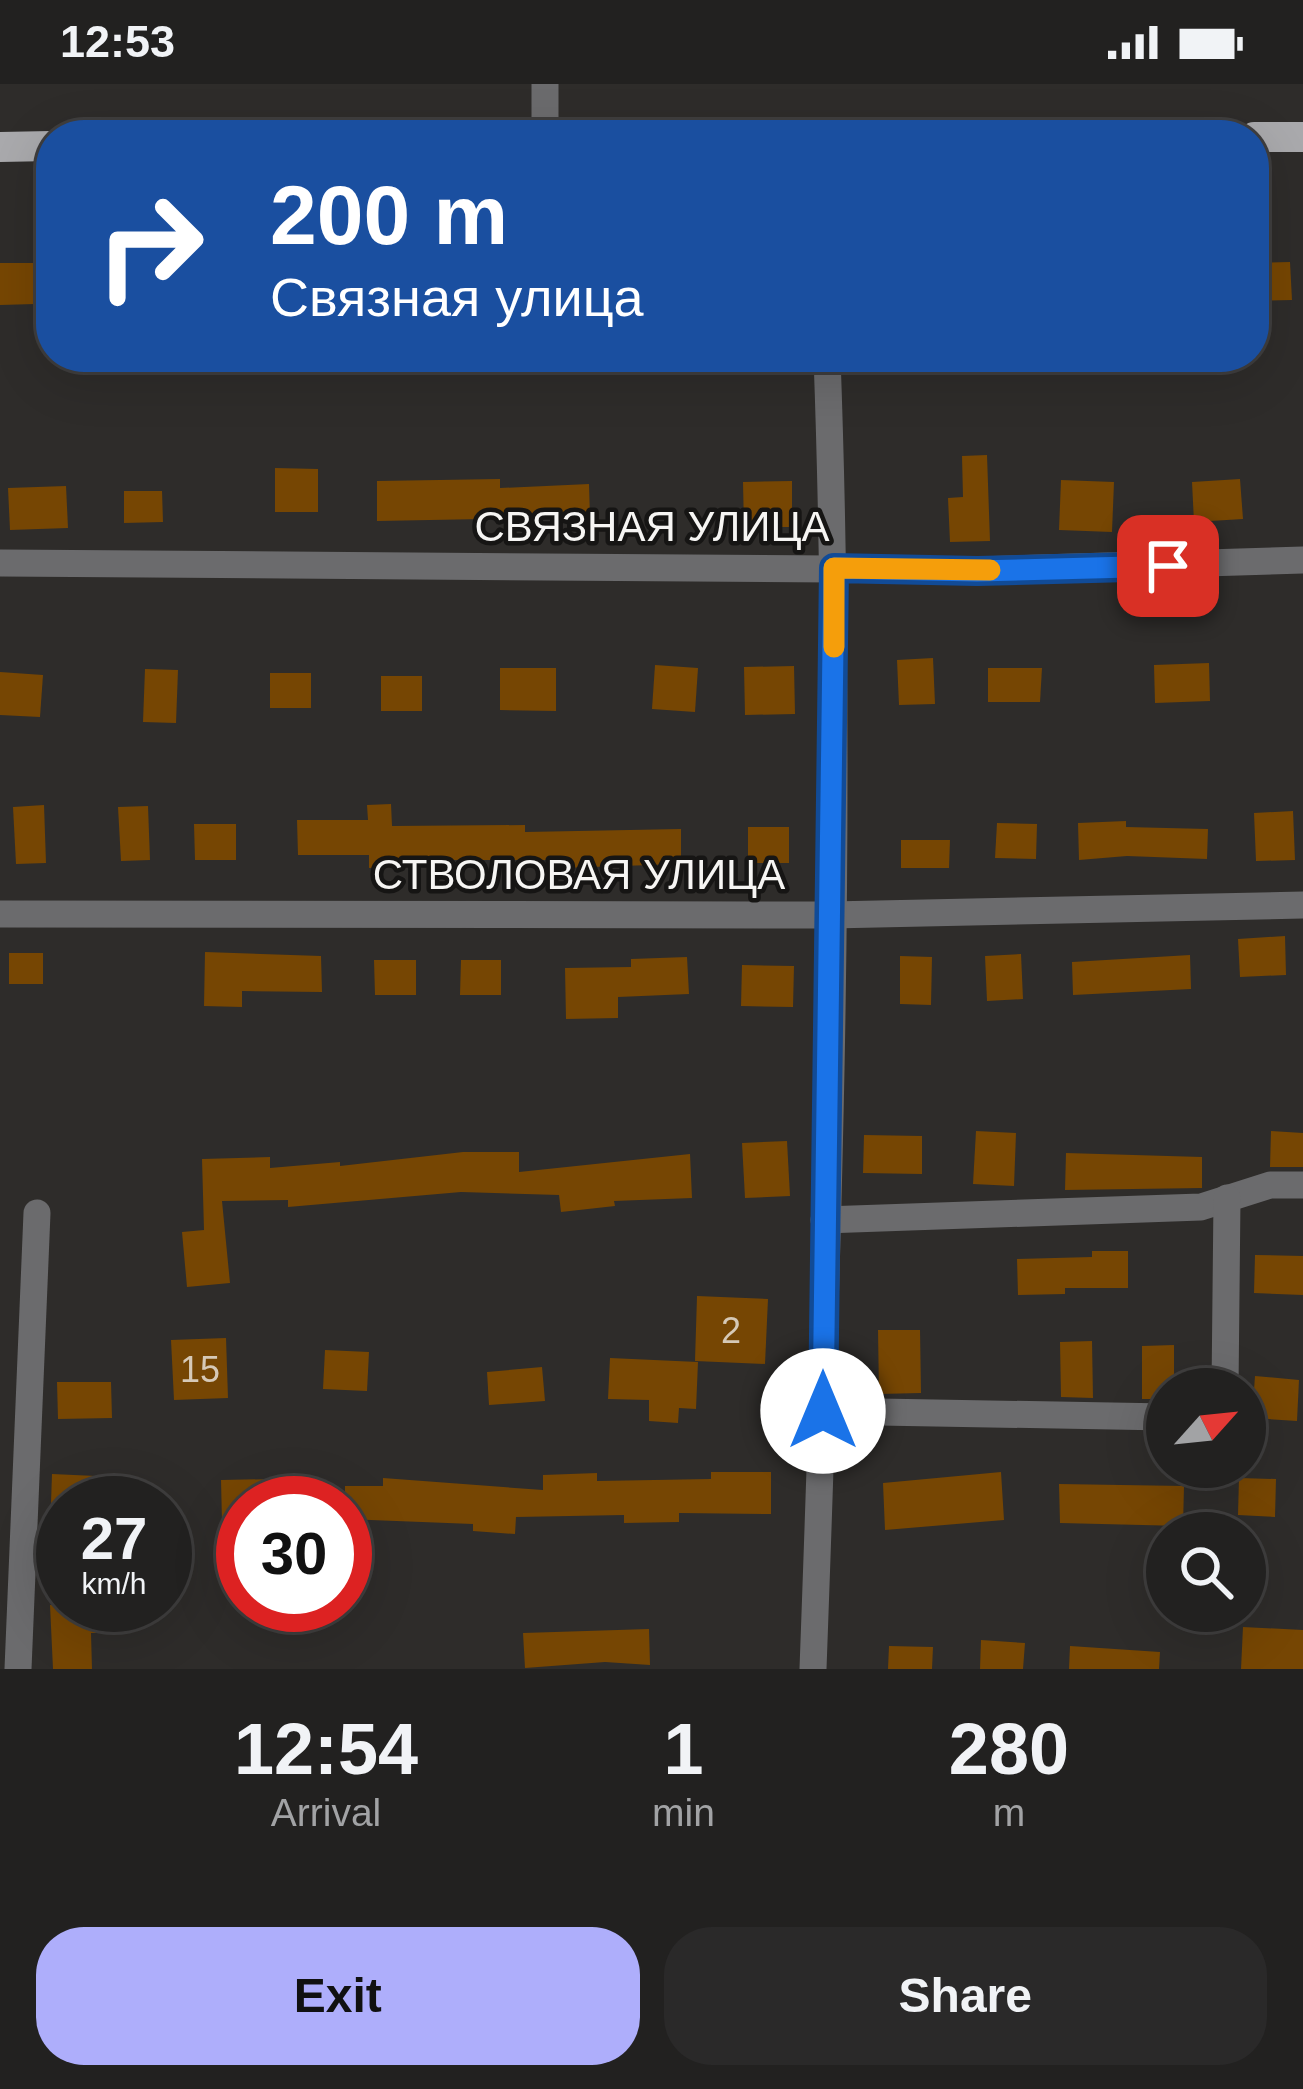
<!DOCTYPE html>
<meta charset="utf-8">
<style>
body{margin:0;font-family:Helvetica,sans-serif;background:#2a2929;color:#f1f3f6;height:100vh;display:flex;flex-direction:column;font-size:45px;white-space:nowrap}
*{box-sizing:border-box;margin:0}
p{font-size:39px;color:#a2a3a5}
.icon{flex:none;width:66px;height:66px;fill:none;stroke:currentColor;stroke-width:2;stroke-linecap:round;stroke-linejoin:round}
.map{position:relative;height:1585px;overflow:hidden}
.drawer{display:flex;flex-direction:column;background:#222120;flex:1}
.drawer>*{flex:none}
.hud{position:absolute;left:36px;top:36px;width:1233px;height:252px;border-radius:48px;box-shadow:0 12px 48px #0002,0 0 0 3px #3f3e3e;background:#1a4fa0;color:#fff;overflow:hidden}
.needle{width:78px;rotate:63deg}
.tools{position:absolute;left:1146px;top:1284px;display:grid;gap:24px}
.tools a{display:grid;place-items:center;width:120px;height:120px;border-radius:50%;background:#222120;box-shadow:0 12px 48px #0002,0 0 0 3px #3f3e3e;font-size:60px}
.speed{position:absolute;left:36px;top:1392px;display:flex;gap:24px;font-size:60px;font-weight:700;text-align:center}
.speed>*{display:grid;place-content:center;width:156px;height:156px;border-radius:50%;background:#222120;box-shadow:0 12px 48px #0002,0 0 0 3px #3f3e3e;line-height:1}
.speed small{font-size:30px;font-weight:400}
.speed .limit{border:18px solid #d22;background:#fff;color:#111}
.pin{position:absolute;display:grid;place-items:center;width:102px;height:102px;color:#fff;margin:-51px;border-radius:24px;box-shadow:0 6px 18px #0006}
.me{position:absolute;width:132px;margin:-66px;rotate:0deg;stroke-linejoin:round;filter:drop-shadow(0 0 9px #0008)}
.turn{display:flex;align-items:center;gap:42px;height:252px;padding:0 36px;font-size:54px}
.turn .icon{width:156px;height:156px;stroke-width:2.5}
.turn b{display:block;font-size:84px;line-height:102px}
.eta{display:flex;justify-content:space-evenly;align-items:center;height:204px;text-align:center}
.eta b{font-size:72px;font-weight:700;line-height:84px}
.button{display:flex;gap:24px;margin-top:auto;padding:24px 36px}
.button a{flex:1;height:138px;border-radius:48px;background:#aeaefb;color:#111;font-size:48px;font-weight:700;line-height:138px;text-align:center}
.button a+a{background:#2a2929;color:#f1f3f6}
.status{display:flex;justify-content:space-between;align-items:center;height:84px;padding:0 60px;background:#222120;direction:ltr}
.status svg{height:33px;fill:currentColor}
.map>svg:first-child{display:block}
.building{fill:#764603}
.lines{fill:none;stroke-linecap:round;stroke-linejoin:round}
.minor{stroke:#6b6b6d;stroke-width:27}
.major{stroke:#a9a9ac;stroke-width:30}
.route-casing{stroke:#114b97;stroke-width:30}
.route{stroke:#1a73e8;stroke-width:21}
.slow{stroke:#f59e0b;stroke-width:21}
.labels{text-anchor:middle;dominant-baseline:central;stroke-width:9;stroke-linejoin:round;paint-order:stroke}
.number-label{font-size:36px;fill:#d6c9b7}
.street-label{font-size:42px;fill:#f6f5f3;stroke:#161514}
</style>
<div class="status"><b>12:53</b><svg viewBox="0 0 49 12"><path d="M0 12V9h3v3zM5 12V6h3v6zM10 12V3h3v9zM15 12V0h3v12zM26 1h20v11H26zM47 4h2v5h-2z"/></svg></div>
<div class="map">
<svg width="1303" height="1585" viewBox="0 0 1303 1585">
<rect width="100%" height="100%" fill="#2e2c2a"/>
<!-- building -->
<g class="building">
<path d="M1290,178L1292,216L1254,217V179Z"/>
<path d="M0,179H34L35,220L0,221Z"/>
<path d="M987,371L990,457L950,458L948,414L963,413L962,372Z"/>
<path d="M275,384L318,385V428H275Z"/>
<path d="M500,395V404L589,400L590,433L377,437V397Z"/>
<path d="M1240,395L1243,435L1194,438L1192,398Z"/>
<path d="M1061,396L1114,398L1112,448L1059,446Z"/>
<path d="M792,397V443H744L743,398Z"/>
<path d="M66,402L68,444L10,446L8,404Z"/>
<path d="M124,407H162L163,438L124,439Z"/>
<path d="M933,574L935,620L899,621L897,576Z"/>
<path d="M1209,579L1210,617L1155,619L1154,581Z"/>
<path d="M655,581L698,584L695,628L652,625Z"/>
<path d="M794,582L795,630L745,631L744,583Z"/>
<path d="M500,584H556V627L500,626Z"/>
<path d="M988,584H1042L1040,618H988Z"/>
<path d="M145,585L178,586L176,639L143,638Z"/>
<path d="M0,588L43,591L40,633L0,631Z"/>
<rect x="270" y="589" width="41" height="35"/>
<rect x="381" y="592" width="41" height="35"/>
<path d="M391,720L392,742L525,741V748L681,745V780L561,784V776H446V781L369,784V771H298L297,736H368L367,721Z"/>
<path d="M44,721L46,779L16,780L13,723Z"/>
<path d="M148,722L150,776L121,777L118,723Z"/>
<path d="M1293,727L1295,776L1256,777L1254,729Z"/>
<path d="M1126,737V743L1208,745L1207,775L1127,772L1079,776L1078,739Z"/>
<path d="M997,739L1037,740L1036,775L995,774Z"/>
<path d="M194,740H236V776H195Z"/>
<rect x="748" y="743" width="41" height="36"/>
<path d="M901,756H950L949,784H901Z"/>
<path d="M1285,852L1286,891L1240,893L1238,855Z"/>
<path d="M205,868L321,872L322,908L242,907V923L204,922Z"/>
<rect x="9" y="869" width="34" height="31"/>
<path d="M1021,870L1023,915L987,917L985,872Z"/>
<path d="M1190,871L1191,905L1073,911L1072,878Z"/>
<path d="M900,872L932,873L931,921L900,920Z"/>
<path d="M687,873L689,910L618,913V934L566,935L565,884L631,883V875Z"/>
<path d="M374,876H416V911H375Z"/>
<path d="M461,876H501V911H460Z"/>
<path d="M742,881L794,882L793,923L741,922Z"/>
<path d="M976,1047L1016,1049L1014,1102L973,1100Z"/>
<path d="M1271,1047L1303,1049V1083H1270Z"/>
<path d="M864,1051L922,1052V1090L863,1089Z"/>
<path d="M787,1057L790,1112L745,1114L742,1059Z"/>
<path d="M463,1068H519V1088L690,1070L692,1114L614,1117L615,1122L561,1128L559,1111L461,1108L288,1123V1116L222,1117L230,1199L187,1203L182,1148L204,1146L202,1075L270,1073V1084L340,1078V1082Z"/>
<path d="M1066,1069L1202,1073V1104L1065,1106Z"/>
<path d="M1092,1167H1128V1204H1065V1210L1018,1211L1017,1175L1092,1173Z"/>
<path d="M1255,1171L1303,1172V1211L1254,1209Z"/>
<path d="M697,1212L768,1215L765,1280L695,1277Z"/>
<path d="M878,1246H920L921,1309L879,1310Z"/>
<path d="M226,1254L228,1314L174,1316L171,1256Z"/>
<path d="M1092,1257L1093,1314L1061,1313L1060,1258Z"/>
<path d="M1174,1261V1305H1167V1315H1142V1262Z"/>
<path d="M325,1266L369,1268L367,1307L323,1305Z"/>
<path d="M610,1274L698,1278L696,1325L679,1324L678,1339L649,1337V1316L608,1315Z"/>
<path d="M542,1283L545,1317L489,1321L487,1288Z"/>
<path d="M1255,1292L1299,1296L1297,1337L1252,1334Z"/>
<path d="M57,1298H111L112,1334L58,1335Z"/>
<path d="M711,1388H771V1430L679,1429V1438L624,1439V1431L516,1433L515,1450L473,1447V1440L345,1435V1402H383V1394L543,1406V1391L597,1389V1397L711,1395Z"/>
<path d="M1001,1388L1004,1436L885,1446L883,1399Z"/>
<path d="M52,1390L96,1392L95,1419H51Z"/>
<path d="M1239,1394L1276,1395L1275,1433L1238,1431Z"/>
<path d="M274,1395V1419H243V1438H222L221,1396Z"/>
<path d="M1059,1400L1184,1402L1183,1442L1060,1439Z"/>
<path d="M50,1521H96L97,1549H91L92,1585H53Z"/>
<path d="M1243,1543L1303,1546V1585H1241Z"/>
<path d="M649,1545L650,1581L605,1578L525,1584L523,1549Z"/>
<path d="M981,1556L1025,1559L1023,1585H980Z"/>
<path d="M889,1562L933,1563L932,1585H888Z"/>
<path d="M1070,1562L1160,1568L1159,1585H1069Z"/>
</g>
<g class="lines">
<!-- minor -->
<g class="minor">
<path d="M545,51V0"/>
<path d="M0,479L977,486L1303,476"/>
<path d="M0,830L831,831L1303,821"/>
<path d="M824,1136L1201,1123L1270,1101H1303"/>
<path d="M1225,1305L1227,1114"/>
<path d="M823,1327L1167,1333"/>
<path d="M18,1585L37,1129"/>
<path d="M813,1585C829,1149 843,710 827,273"/>
</g>
<!-- major -->
<g class="major">
<path d="M1254,53H1303"/>
<path d="M0,63L51,62"/>
</g>
</g>
<g class="lines">
<!-- route casing -->
<g class="route-casing">
<path id="route" d="M823,1327L834,484L977,487L1168,482"/>
</g>
<!-- route -->
<use href="#route" class="route"/>
<!-- slow -->
<path class="slow" d="M834,563V484L990,486"/>
</g>
<g class="labels">
<!-- number labels -->
<g class="number-label">
<text x="731" y="1246">2</text>
<text x="200" y="1285">15</text>
</g>
<!-- street labels -->
<g class="street-label">
<text x="652" y="442">СВЯЗНАЯ УЛИЦА</text>
<text x="579" y="790">СТВОЛОВАЯ УЛИЦА</text>
</g>
</g>
</svg>
<div class="tools">
<a><svg class="needle" viewBox="-14 -14 28 28"><path d="M0-13l5 13h-10z" fill="#e53935"/><path d="M0 13l5-13h-10z" fill="#a2a3a5"/></svg></a>
<a><svg class="icon" aria-label="search" viewBox="0 0 24 24"><circle cx="10" cy="10" r="6"/><path d="M15 15l6 6"/></svg></a>
</div>
<div class="speed"><div>27<small>km/h</small></div><div class="limit">30</div></div>
<div class="pin" style="left:1168px;top:482px;background:#d93025"><svg class="icon" aria-label="arrive" viewBox="0 0 24 24"><path d="M6 21V4h12l-3 4 3 4H6"/></svg></div>
<svg class="me" style="left:823px;top:1327px" viewBox="-20 -20 40 40"><circle r="19" fill="#fff"/><path d="M0-13L10 11 0 6-10 11z" fill="#1a73e8"/></svg>
<div class="hud">
<div class="turn"><svg class="icon" aria-label="right" viewBox="0 0 24 24"><path d="M7 20v-9h11M14 6l5 5-5 5"/></svg><div><b>200 m</b>Связная улица</div></div>
</div>
</div>
<section class="drawer">
<div class="eta">
<div><b>12:54</b><p>Arrival</p></div>
<div><b>1</b><p>min</p></div>
<div><b>280</b><p>m</p></div>
</div>
<div class="button"><a>Exit</a><a>Share</a></div>
</section>
